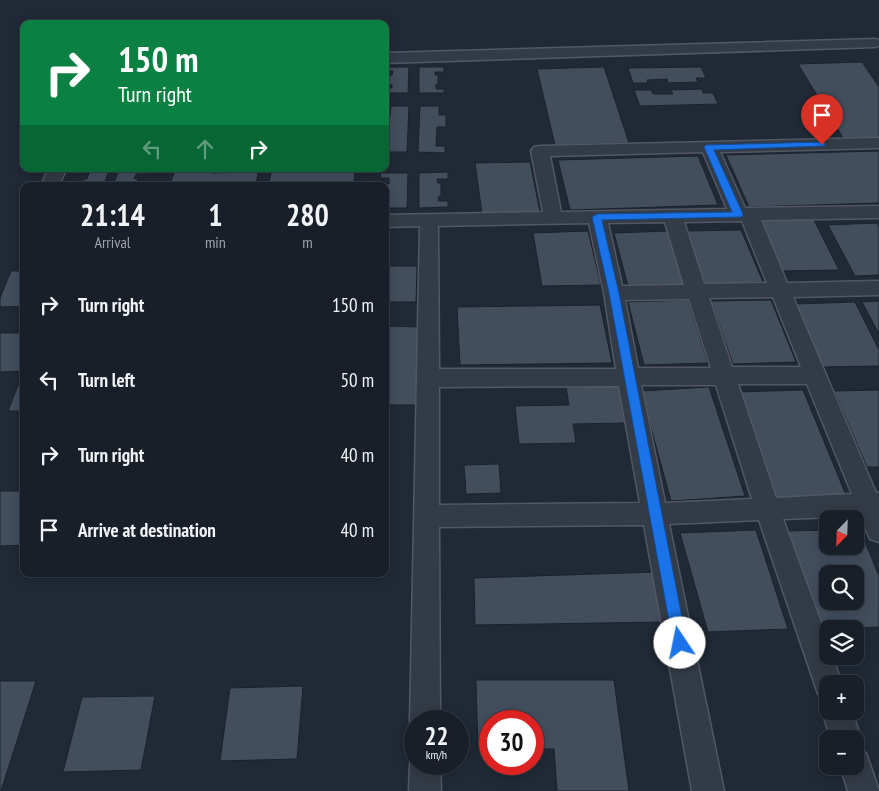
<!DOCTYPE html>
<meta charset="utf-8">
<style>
body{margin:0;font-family:"PT Sans Narrow",sans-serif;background:#212730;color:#f1f3f6;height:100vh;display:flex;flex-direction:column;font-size:19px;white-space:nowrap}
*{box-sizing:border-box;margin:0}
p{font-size:16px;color:#9fa2a8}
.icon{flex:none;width:28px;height:28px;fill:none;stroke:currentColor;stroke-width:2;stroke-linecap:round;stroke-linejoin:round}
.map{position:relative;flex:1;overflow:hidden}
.sheet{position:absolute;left:20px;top:182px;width:369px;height:395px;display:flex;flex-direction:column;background:#181f28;border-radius:10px;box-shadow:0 2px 12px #0003,0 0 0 1px #363d45}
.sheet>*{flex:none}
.banner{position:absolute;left:20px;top:20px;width:369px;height:152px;border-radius:10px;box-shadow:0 2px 12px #0003,0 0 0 1px #363d45;background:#0b8043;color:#fff;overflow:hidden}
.needle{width:32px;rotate:203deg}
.tools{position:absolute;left:819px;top:510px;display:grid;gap:10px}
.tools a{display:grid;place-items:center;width:45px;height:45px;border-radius:10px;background:#181f28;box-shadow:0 2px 12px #0003,0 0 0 1px #363d45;font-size:25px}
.speed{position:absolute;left:404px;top:710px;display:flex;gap:10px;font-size:25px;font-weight:700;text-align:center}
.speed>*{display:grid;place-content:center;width:65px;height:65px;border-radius:50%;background:#181f28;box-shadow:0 2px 12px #0003,0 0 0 1px #363d45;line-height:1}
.speed small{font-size:12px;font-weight:400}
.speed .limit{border:8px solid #d22;background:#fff;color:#111}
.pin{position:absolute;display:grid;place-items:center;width:42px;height:42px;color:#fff;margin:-51px -21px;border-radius:50% 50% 50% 0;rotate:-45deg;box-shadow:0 0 5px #0007}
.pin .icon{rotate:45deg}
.me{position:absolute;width:55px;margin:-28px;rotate:349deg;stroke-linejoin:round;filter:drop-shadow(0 0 4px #0008)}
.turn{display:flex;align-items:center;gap:18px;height:105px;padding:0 15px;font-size:22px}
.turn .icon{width:65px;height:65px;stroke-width:2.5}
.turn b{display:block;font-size:35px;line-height:42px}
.lanes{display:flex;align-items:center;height:48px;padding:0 15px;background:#0003;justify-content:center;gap:25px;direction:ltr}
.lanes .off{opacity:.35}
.eta{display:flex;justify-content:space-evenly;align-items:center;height:85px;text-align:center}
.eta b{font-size:30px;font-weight:800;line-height:35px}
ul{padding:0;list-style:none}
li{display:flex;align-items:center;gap:15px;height:75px;padding:0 15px}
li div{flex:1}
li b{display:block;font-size:19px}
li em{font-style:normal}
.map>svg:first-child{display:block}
.building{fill:#434e5d;stroke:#1b222c;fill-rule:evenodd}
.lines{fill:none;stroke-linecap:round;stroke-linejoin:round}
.street-casing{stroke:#515864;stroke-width:3}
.street{fill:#333b46;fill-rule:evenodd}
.route{fill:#1a73e8;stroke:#114b97}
</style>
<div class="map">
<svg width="879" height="791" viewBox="0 0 879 791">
<rect width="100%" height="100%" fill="#202935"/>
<!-- building -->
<g class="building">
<path d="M862,62L879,87V140L845,141L798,64Z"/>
<path d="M385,67H409L408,93H385V88H392V85H389L390,75H392L393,71H385Z"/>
<path d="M419,67H444V72H435V75H438V84H436V89H444V93H419Z"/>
<path d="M604,67L629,143L555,145L537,69Z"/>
<path d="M701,67L706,78H696L698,82L668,83L667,79L647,80L648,83H633L628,68Z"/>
<path d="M702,89L703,93H713L718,104L640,106L634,90H651L653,94H673L671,90Z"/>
<path d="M391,106H409L407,152H385L389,126L385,127V116H390Z"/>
<path d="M420,106H439V115H446V127H437L436,146H445V153L418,152Z"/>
<path d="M879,151V203L749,207L726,155Z"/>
<path d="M698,156L718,205L570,210L558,160Z"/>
<path d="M530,162L540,212L482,213L475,163Z"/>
<path d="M82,169H110L103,186H80L84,179H87L89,173H80Z"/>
<path d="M119,169H148L146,174H136L134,179L138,178L135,186H113Z"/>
<path d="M193,169H214L213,173L247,172L248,169H259L256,184L170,185L174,172H192Z"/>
<path d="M272,169H337L355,171L354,183L269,182Z"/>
<path d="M448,172V179H437L438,183H441V196H439L438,201H448V207L419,208V173Z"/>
<path d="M381,173H408L407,208H385V201H388V196H385L386,184H389V178H380Z"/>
<path d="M813,218L839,270L782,271L759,220Z"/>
<path d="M877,223L879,227V275L855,276L828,225Z"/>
<path d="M741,230L763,282L704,284L686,231Z"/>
<path d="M588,231L601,285L542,286L533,233Z"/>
<path d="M669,231L686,285L628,286L614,233Z"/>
<path d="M385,266H417L416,302H385Z"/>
<path d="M11,271H24V306L0,307V298Z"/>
<path d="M688,300L708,363L644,365L628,302Z"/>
<path d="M771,300L796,362L733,364L711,301Z"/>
<path d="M879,301V334L862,302Z"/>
<path d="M855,302L879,350V366L823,367L796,304Z"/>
<path d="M600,305L612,363L460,365L457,307Z"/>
<path d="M385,326L419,327L417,405H385Z"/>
<path d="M0,333H24V364L21,371L0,372Z"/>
<path d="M24,370V411H8Z"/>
<path d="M621,386L628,423L573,424L576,443L519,444L515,406L569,405L566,387Z"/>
<path d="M709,387L745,496L671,501L641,391Z"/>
<path d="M803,390L848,500L776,503L738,392Z"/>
<path d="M879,390V467H867L834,391Z"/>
<path d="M499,464L501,493L466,494L464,465Z"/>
<path d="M0,491H24V545L0,546Z"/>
<path d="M855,529H860L879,576V627L820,630L786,531L828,530V546H855ZM828,574H855V601H828Z"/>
<path d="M756,530L788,629L708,632L680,533Z"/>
<path d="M657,572L665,622L475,625L474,578Z"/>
<path d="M476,680H614L629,791H557L554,749H532V721H490V749H478Z"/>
<path d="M0,681H36L1,791H0Z"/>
<path d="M303,686L297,759L220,761L230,688Z"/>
<path d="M155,696L141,770L63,772L82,697Z"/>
</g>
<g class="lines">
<!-- street casing -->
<g class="street-casing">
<g id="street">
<path d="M875,39L879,40V46L875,47L385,63V53Z"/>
<path d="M879,138V148L720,152L745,208L879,206V218L761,220L787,283L879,281V295L793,297L876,493H879V542L870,539L860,516L783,519L828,642V656H832L842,684H828V698L818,694L759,520L669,524L724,791H692L644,525L439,527L440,721H415V731L410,721L420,226L385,227V215L543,212L531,151L534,147L540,146ZM703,152L727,209L561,212L550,156ZM742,221L767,283L704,284L684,222ZM665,222L684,285L622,286L608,223ZM589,223L604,293L616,369H439L438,226ZM773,297L801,367H732L709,298ZM689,299L711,368H638L625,300ZM738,384H807L852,494L776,498ZM641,385H716L752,499L665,503ZM619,386L640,503L439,505V387Z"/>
<path d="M48,169H66L59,186H41Z"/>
<path d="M828,700V711H852L861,739L857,749L866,753L879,791H848L840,766H855V739H831L822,711Z"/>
<path d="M414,753L415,764H440L441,791H409L410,764Z"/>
</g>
</g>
<!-- street -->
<use href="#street" class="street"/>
</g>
<!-- route -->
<path class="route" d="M822,142L825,143V146L714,150L743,214L742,217L602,220L619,293L687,643L685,648L680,650L675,648L673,643L609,293L592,217L597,214L732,212L704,147L706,145Z"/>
</svg>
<div class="tools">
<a><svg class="needle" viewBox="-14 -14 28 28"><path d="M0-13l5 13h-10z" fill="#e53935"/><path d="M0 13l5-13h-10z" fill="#9fa2a8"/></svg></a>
<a><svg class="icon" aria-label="search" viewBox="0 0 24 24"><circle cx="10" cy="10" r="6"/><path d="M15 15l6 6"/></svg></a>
<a><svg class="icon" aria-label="layers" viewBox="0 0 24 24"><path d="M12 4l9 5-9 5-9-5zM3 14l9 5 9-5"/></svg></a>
<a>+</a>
<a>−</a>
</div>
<div class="speed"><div>22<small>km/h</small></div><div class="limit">30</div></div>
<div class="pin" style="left:822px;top:145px;background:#d93025"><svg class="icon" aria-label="arrive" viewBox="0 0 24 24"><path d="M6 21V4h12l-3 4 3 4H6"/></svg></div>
<svg class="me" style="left:680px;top:643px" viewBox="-20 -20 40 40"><circle r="19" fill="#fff"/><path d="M0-13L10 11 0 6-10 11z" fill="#1a73e8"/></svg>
<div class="banner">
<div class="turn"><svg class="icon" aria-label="right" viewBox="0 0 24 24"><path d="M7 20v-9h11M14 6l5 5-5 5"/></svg><div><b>150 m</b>Turn right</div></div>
<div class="lanes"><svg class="icon off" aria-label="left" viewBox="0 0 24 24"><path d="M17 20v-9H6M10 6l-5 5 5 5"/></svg><svg class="icon off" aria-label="ahead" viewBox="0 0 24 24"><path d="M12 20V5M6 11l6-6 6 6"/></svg><svg class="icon" aria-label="right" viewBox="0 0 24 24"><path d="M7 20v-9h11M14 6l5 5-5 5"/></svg></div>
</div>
<section class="sheet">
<div class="eta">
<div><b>21:14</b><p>Arrival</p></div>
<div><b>1</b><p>min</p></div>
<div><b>280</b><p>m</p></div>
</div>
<ul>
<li><svg class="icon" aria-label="right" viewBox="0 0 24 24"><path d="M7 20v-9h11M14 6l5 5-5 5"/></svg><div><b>Turn right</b></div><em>150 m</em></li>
<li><svg class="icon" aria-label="left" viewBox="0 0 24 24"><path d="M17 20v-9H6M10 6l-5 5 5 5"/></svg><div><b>Turn left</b></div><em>50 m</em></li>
<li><svg class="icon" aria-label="right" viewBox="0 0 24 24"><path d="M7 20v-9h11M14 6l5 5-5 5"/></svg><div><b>Turn right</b></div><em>40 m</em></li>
<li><svg class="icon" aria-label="arrive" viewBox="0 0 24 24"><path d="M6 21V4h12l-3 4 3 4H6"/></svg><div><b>Arrive at destination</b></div><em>40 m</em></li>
</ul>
</section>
</div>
